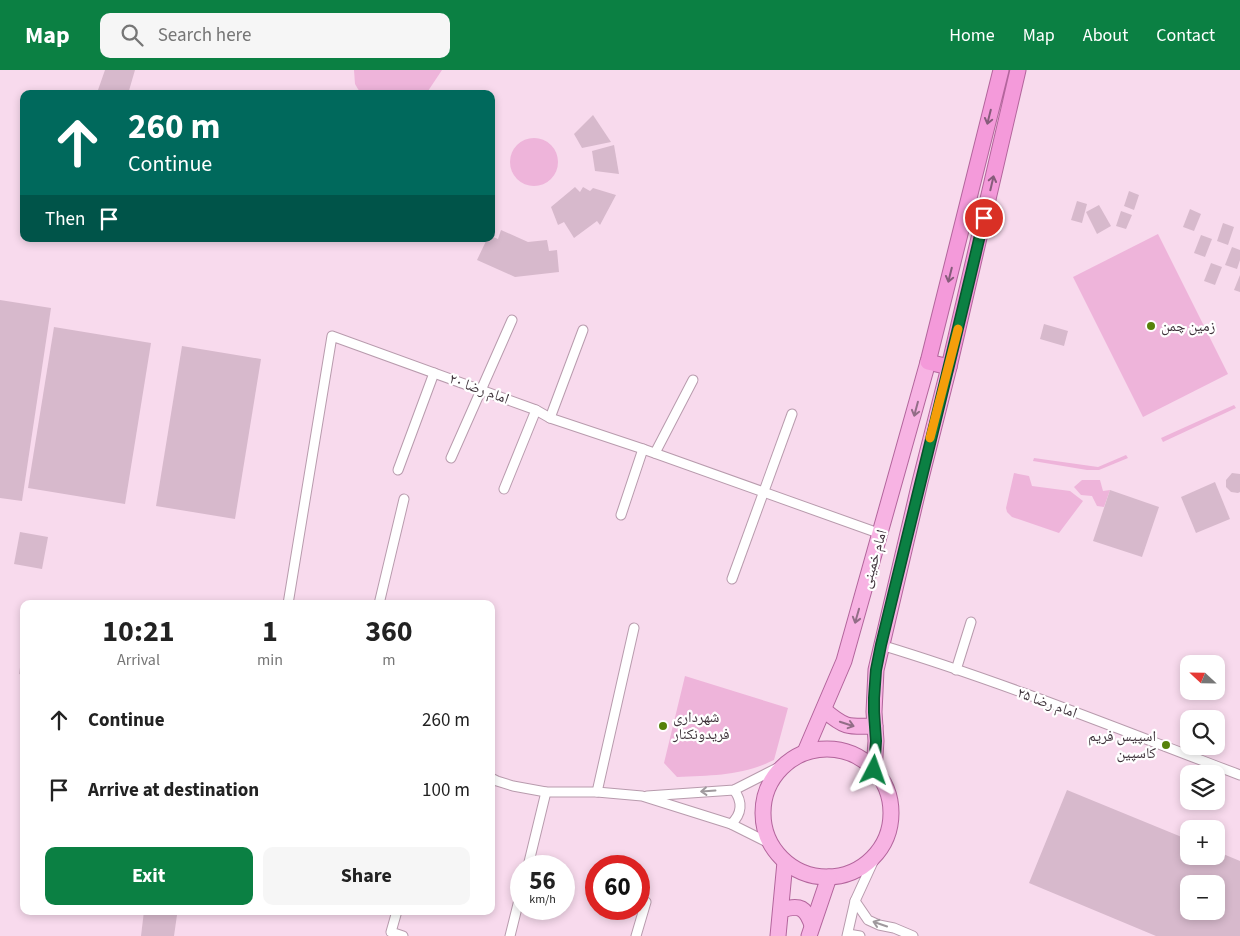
<!DOCTYPE html>
<meta charset="utf-8">
<style>
body{margin:0;font-family:"Source Sans 3","Noto Naskh Arabic",sans-serif;background:#f6f6f6;color:#222;height:100vh;display:flex;flex-direction:column;font-size:19px;white-space:nowrap}
*{box-sizing:border-box;margin:0}
p{font-size:16px;color:#767676}
.icon{flex:none;width:28px;height:28px;fill:none;stroke:currentColor;stroke-width:2;stroke-linecap:round;stroke-linejoin:round}
.map{position:relative;flex:1;overflow:hidden}
.drawer{position:absolute;left:20px;top:530px;width:475px;height:315px;display:flex;flex-direction:column;background:#fff;border-radius:10px;box-shadow:0 2px 8px #0003}
.drawer>*{flex:none}
.top-card{position:absolute;left:20px;top:20px;width:475px;height:152px;border-radius:10px;box-shadow:0 2px 8px #0003;background:#00695c;color:#fff;overflow:hidden}
.needle{width:32px;rotate:292deg}
.controls{position:absolute;left:1180px;top:585px;display:grid;gap:10px}
.controls a{display:grid;place-items:center;width:45px;height:45px;border-radius:10px;background:#fff;box-shadow:0 2px 8px #0003;font-size:25px}
.speed{position:absolute;left:510px;top:785px;display:flex;gap:10px;font-size:25px;font-weight:700;text-align:center}
.speed>*{display:grid;place-content:center;width:65px;height:65px;border-radius:50%;background:#fff;box-shadow:0 2px 8px #0003;line-height:1}
.speed small{font-size:12px;font-weight:400}
.speed .limit{border:8px solid #d22;background:#fff;color:#111}
.pin{position:absolute;display:grid;place-items:center;width:42px;height:42px;color:#fff;margin:-21px;border:2px solid #fff;border-radius:50%;box-shadow:0 1px 5px #0007}
.me{position:absolute;width:55px;margin:-28px;rotate:4deg;stroke-linejoin:round;filter:drop-shadow(0 0 4px #0008)}
.turn{display:flex;align-items:center;gap:18px;height:105px;padding:0 25px;font-size:22px}
.turn .icon{width:65px;height:65px;stroke-width:2.5}
.turn b{display:block;font-size:35px;line-height:42px}
.then{display:flex;align-items:center;height:48px;padding:0 25px;background:#0003;gap:10px;font-size:19px}
.eta{display:flex;justify-content:space-evenly;align-items:center;height:85px;text-align:center}
.eta b{font-size:30px;font-weight:700;line-height:35px}
.button{display:flex;gap:10px;margin-top:auto;padding:10px 25px}
.button a{flex:1;height:58px;border-radius:10px;background:#0b8043;color:#fff;font-size:20px;font-weight:700;line-height:58px;text-align:center}
.button a+a{background:#f6f6f6;color:#222}
ul{padding:0;list-style:none}
li{display:flex;align-items:center;gap:15px;height:70px;padding:0 25px}
li div{flex:1}
li b{display:block;font-size:19px}
li em{font-style:normal}
header{display:flex;align-items:center;gap:30px;box-sizing:border-box;height:70px;padding:0 25px;background:#0b8043;color:#fff}
header strong{font-size:24px}
nav{display:flex;gap:28px;margin-inline-start:auto;font-size:18px}
.search{width:350px;height:45px;background:#f6f6f6;display:flex;align-items:center;gap:12px;box-sizing:border-box;padding:0 18px;border-radius:10px;color:#767676;font-size:19px}
.map>svg:first-child{display:block}
.green{fill:#eeb4da}
.building{fill:#d7b9cc;fill-rule:evenodd}
.lines{fill:none;stroke-linecap:round;stroke-linejoin:round}
.minor-casing{stroke:#b89bad;stroke-width:11}
.primary-casing{stroke:#b3659c;stroke-width:17}
.trunk-casing{stroke:#b3659c;stroke-width:17}
.minor{stroke:#fff;stroke-width:9}
.primary{stroke:#f7b3e3;stroke-width:15}
.trunk{stroke:#f49ada;stroke-width:15}
.oneway{stroke:#875c7b}
.oneway2{stroke:#926d87}
.oneway3{stroke:#9f999d}
.route-casing{stroke:#07532c;stroke-width:12}
.route{stroke:#0b8043;stroke-width:9}
.slow{stroke:#f59e0b;stroke-width:9}
.poi-dot{fill:#56820a;stroke:#fff;stroke-width:2}
.labels{text-anchor:middle;dominant-baseline:central;stroke-width:4.5;stroke-linejoin:round;paint-order:stroke}
.poi-label{font-size:15px;fill:#3f333b;stroke:#fff;text-anchor:start}
.street-label{font-size:15px;fill:#3f333b;stroke:#fff}
</style>
<header>
<strong>Map</strong>
<div class="search"><svg class="icon" aria-label="search" viewBox="0 0 24 24"><circle cx="10" cy="10" r="6"/><path d="M15 15l6 6"/></svg>Search here</div>
<nav><a>Home</a><a>Map</a><a>About</a><a>Contact</a></nav>
</header>
<div class="map">
<svg width="1240" height="866" viewBox="0 0 1240 866">
<rect width="100%" height="100%" fill="#f8daed"/>
<!-- green -->
<g class="green">
<path d="M354,0H442L426,24H361L355,14Z"/>
<circle cx="534" cy="92" r="24"/>
<path d="M1158,164L1228,304L1143,347L1073,207Z"/>
<path d="M1234,335L1236,338L1163,372L1161,368Z"/>
<path d="M1126,385L1128,388L1099,400H1087L1033,391L1034,388L1098,397Z"/>
<path d="M1014,403L1029,406L1032,416L1070,421L1083,431L1059,463L1012,447L1007,442L1006,438Z"/>
<path d="M1082,410H1100L1103,421L1110,420L1104,437L1097,436L1092,426L1081,425L1074,417Z"/>
<path d="M685,606L788,638L774,690C741,706 713,705 677,707L664,693Z"/>
</g>
<!-- building -->
<g class="building">
<path d="M105,0H135L128,24H109L98,20Z"/>
<path d="M593,45L611,72L582,78L574,64Z"/>
<path d="M614,75L619,104L595,101L592,81Z"/>
<path d="M575,117L580,122L583,117L590,121L593,118L616,125L600,155L597,151L574,168L564,152L558,155L551,137Z"/>
<path d="M1129,121L1139,125L1134,140L1124,136Z"/>
<path d="M1077,131L1087,134L1082,153L1071,150Z"/>
<path d="M1099,135L1111,156L1097,164L1086,142Z"/>
<path d="M1190,139L1201,144L1194,161L1183,157Z"/>
<path d="M1121,141L1132,145L1126,159L1116,156Z"/>
<path d="M1223,153L1234,157L1228,175L1217,171Z"/>
<path d="M501,160L528,172L547,170L549,181L557,180L559,202L515,207L477,190L487,169H491V166L498,169Z"/>
<path d="M1201,165L1212,169L1205,187L1194,183Z"/>
<path d="M1232,177L1240,180V190L1237,199L1225,195Z"/>
<path d="M1211,193L1222,197L1215,215L1204,211Z"/>
<path d="M1240,205V222L1234,220Z"/>
<path d="M0,230L51,238L22,431L0,428Z"/>
<path d="M1044,254L1068,261L1064,276L1040,269Z"/>
<path d="M54,257L151,273L125,434L28,418Z"/>
<path d="M182,276L261,289L235,449L156,436Z"/>
<path d="M1232,403L1240,404V422L1238,423L1231,422L1226,417V410Z"/>
<path d="M1215,412L1230,449L1196,463L1181,427Z"/>
<path d="M1110,420L1159,437L1142,487L1093,471Z"/>
<path d="M20,462L48,467L42,499L14,494Z"/>
<path d="M23,578H24V605L19,604Z"/>
<path d="M1067,720L1189,770V786H1216V781L1240,791V866H1156L1029,813ZM1189,814H1216V841H1189Z"/>
<path d="M144,841L177,845L174,866H141Z"/>
</g>
<g class="lines">
<!-- minor casing -->
<g class="minor-casing">
<g id="minor">
<path d="M550,348L583,260"/>
<path d="M655,383L693,310"/>
<path d="M451,388L512,250"/>
<path d="M398,400L434,303"/>
<path d="M504,419L536,340"/>
<path d="M621,445L643,379"/>
<path d="M732,509L792,344"/>
<path d="M288,534L332,266L536,340L550,348L643,379L881,464"/>
<path d="M379,534L404,429"/>
<path d="M881,575C1003,612 1121,660 1240,705"/>
<path d="M956,600L971,552"/>
<path d="M491,708L497,711L513,716L546,722H597L642,726L731,754L771,774"/>
<path d="M597,722L634,558"/>
<path d="M647,726L734,720L785,694"/>
<path d="M731,754C742,744 743,732 734,720"/>
<path d="M528,796L546,722"/>
<path d="M855,831L868,850L879,855L894,858L913,866"/>
<path d="M397,841L391,862L403,866"/>
<path d="M848,864L860,866"/>
<path d="M510,866L521,822"/>
<path d="M636,866L646,832"/>
<path d="M847,866L855,831L878,781"/>
</g>
</g>
<!-- primary casing -->
<g class="primary-casing">
<g id="primary">
<path d="M824,640C845,658 848,657 875,656"/>
<circle cx="827" cy="743" r="64"/>
<path d="M805,682L844,591L928,292"/>
<path d="M874,700L876,671L874,642L876,600L920,412L949,297"/>
<path d="M782,840C800,834 806,838 812,855"/>
<path d="M778,866L785,792"/>
<path d="M809,866L829,807"/>
</g>
</g>
<!-- trunk casing -->
<g class="trunk-casing">
<path id="trunk" d="M1001,0L928,292L949,297L1018,0"/>
</g>
<!-- minor -->
<use href="#minor" class="minor"/>
<!-- primary -->
<use href="#primary" class="primary"/>
<!-- trunk -->
<use href="#trunk" class="trunk"/>
</g>
<!-- one-way arrows -->
<defs><path id="oneway-shaft" d="M-6 0H5M1.5-3L5.5 0L1.5 3" fill="none" stroke-width="1.6" stroke-linecap="round" stroke-linejoin="round" transform="scale(1.25)"/></defs>
<g class="oneway">
<use href="#oneway-shaft" transform="translate(989 47) rotate(104)"/>
<use href="#oneway-shaft" transform="translate(992 113) rotate(-77)"/>
<use href="#oneway-shaft" transform="translate(950 205) rotate(104)"/>
</g>
<g class="oneway2">
<use href="#oneway-shaft" transform="translate(916 339) rotate(105)"/>
<use href="#oneway-shaft" transform="translate(857 546) rotate(106)"/>
<use href="#oneway-shaft" transform="translate(847 654) rotate(18)"/>
</g>
<g class="oneway3">
<use href="#oneway-shaft" transform="translate(708 721) rotate(176)"/>
<use href="#oneway-shaft" transform="translate(880 854) rotate(-161)"/>
</g>
<g class="lines">
<!-- route casing -->
<g class="route-casing">
<path id="route" d="M874,700L876,671L874,642V628L876,600L881,575C915,433 951,291 984,148"/>
</g>
<!-- route -->
<use href="#route" class="route"/>
<!-- slow -->
<path class="slow" d="M930,368L958,259"/>
</g>
<!-- markers -->
<g class="poi-dot">
<circle cx="1151" cy="256" r="5"/>
<circle cx="663" cy="656" r="5"/>
<circle cx="1166" cy="675" r="5"/>
</g>
<g class="labels">
<!-- poi labels -->
<g class="poi-label">
<text x="1161" y="256">زمین چمن</text>
<text x="673" y="647">شهرداری<tspan x="673" dy="17">فریدونکنار</tspan></text>
<text x="1156" y="666" text-anchor="end">اسپیس فریم<tspan x="1156" dy="17">کاسپین</tspan></text>
</g>
<!-- street labels -->
<g class="street-label">
<text transform="translate(479 319) rotate(20)">امام رضا ۲۰</text>
<text transform="translate(874 489) rotate(-74)">امام خمینی</text>
<text transform="translate(1047 633) rotate(20)">امام رضا ۲۵</text>
</g>
</g>
</svg>
<div class="controls">
<a><svg class="needle" viewBox="-14 -14 28 28"><path d="M0-13l5 13h-10z" fill="#e53935"/><path d="M0 13l5-13h-10z" fill="#767676"/></svg></a>
<a><svg class="icon" aria-label="search" viewBox="0 0 24 24"><circle cx="10" cy="10" r="6"/><path d="M15 15l6 6"/></svg></a>
<a><svg class="icon" aria-label="layers" viewBox="0 0 24 24"><path d="M12 4l9 5-9 5-9-5zM3 14l9 5 9-5"/></svg></a>
<a>+</a>
<a>−</a>
</div>
<div class="speed"><div>56<small>km/h</small></div><div class="limit">60</div></div>
<div class="pin" style="left:984px;top:148px;background:#d93025"><svg class="icon" aria-label="arrive" viewBox="0 0 24 24"><path d="M6 21V4h12l-3 4 3 4H6"/></svg></div>
<svg class="me" style="left:874px;top:700px" viewBox="-20 -20 40 40"><path d="M0-17L14 15 0 8-14 15z" fill="#0b8043" stroke="#fff" stroke-width="4"/></svg>
<div class="top-card">
<div class="turn"><svg class="icon" aria-label="ahead" viewBox="0 0 24 24"><path d="M12 20V5M6 11l6-6 6 6"/></svg><div><b>260 m</b>Continue</div></div>
<div class="then">Then<svg class="icon" aria-label="arrive" viewBox="0 0 24 24"><path d="M6 21V4h12l-3 4 3 4H6"/></svg></div>
</div>
<section class="drawer">
<div class="eta">
<div><b>10:21</b><p>Arrival</p></div>
<div><b>1</b><p>min</p></div>
<div><b>360</b><p>m</p></div>
</div>
<ul>
<li><svg class="icon" aria-label="ahead" viewBox="0 0 24 24"><path d="M12 20V5M6 11l6-6 6 6"/></svg><div><b>Continue</b></div><em>260 m</em></li>
<li><svg class="icon" aria-label="arrive" viewBox="0 0 24 24"><path d="M6 21V4h12l-3 4 3 4H6"/></svg><div><b>Arrive at destination</b></div><em>100 m</em></li>
</ul>
<div class="button"><a>Exit</a><a>Share</a></div>
</section>
</div>
